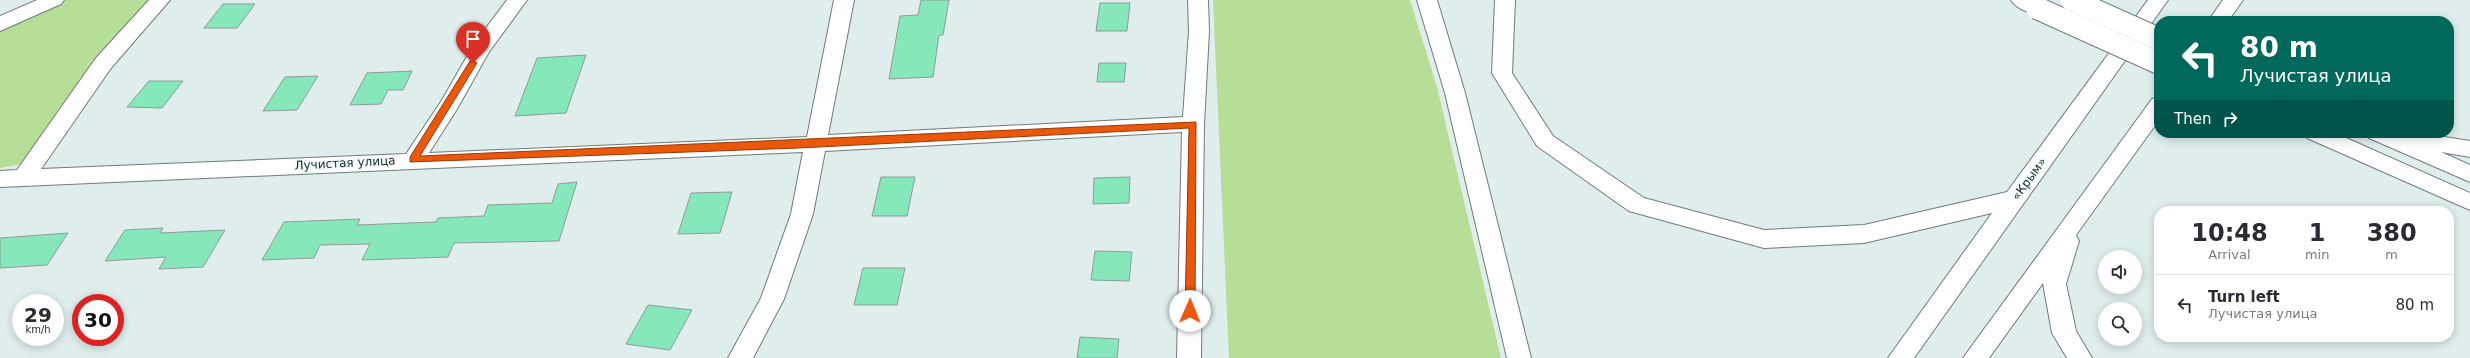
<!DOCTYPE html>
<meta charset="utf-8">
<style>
body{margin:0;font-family:"DejaVu Sans",sans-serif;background:#f7f7f7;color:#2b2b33;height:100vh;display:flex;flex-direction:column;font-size:15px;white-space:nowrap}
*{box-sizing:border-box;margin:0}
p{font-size:13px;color:#7c7c81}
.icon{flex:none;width:22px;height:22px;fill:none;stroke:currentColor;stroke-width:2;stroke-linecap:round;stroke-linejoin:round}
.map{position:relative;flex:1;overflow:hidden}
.side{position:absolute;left:2154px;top:206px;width:300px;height:136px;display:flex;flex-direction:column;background:#fff;border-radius:16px;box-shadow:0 2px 10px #0003}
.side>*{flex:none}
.guide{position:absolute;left:2154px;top:16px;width:300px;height:122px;border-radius:16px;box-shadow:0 2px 10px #0003;background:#00695c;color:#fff;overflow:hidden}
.buttons{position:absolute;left:2098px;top:250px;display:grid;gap:8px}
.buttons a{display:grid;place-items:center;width:44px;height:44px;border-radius:50%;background:#fff;box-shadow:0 2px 10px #0003;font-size:20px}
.speed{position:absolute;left:12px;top:294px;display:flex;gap:8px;font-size:20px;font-weight:700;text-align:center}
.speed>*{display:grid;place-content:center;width:52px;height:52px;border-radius:50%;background:#fff;box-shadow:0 2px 10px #0003;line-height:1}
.speed small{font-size:10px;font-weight:400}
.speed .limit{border:6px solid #d22;background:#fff;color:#111}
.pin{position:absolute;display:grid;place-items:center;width:34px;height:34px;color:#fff;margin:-41px -17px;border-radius:50% 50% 50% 0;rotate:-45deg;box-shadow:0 0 4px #0007}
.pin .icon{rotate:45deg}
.me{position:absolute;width:44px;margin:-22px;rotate:1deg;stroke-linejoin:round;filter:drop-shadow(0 0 3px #0008)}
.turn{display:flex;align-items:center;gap:14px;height:84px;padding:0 20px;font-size:18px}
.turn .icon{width:52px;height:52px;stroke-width:2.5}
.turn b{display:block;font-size:28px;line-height:34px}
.then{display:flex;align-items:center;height:38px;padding:0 20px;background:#0003;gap:8px;font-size:15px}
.eta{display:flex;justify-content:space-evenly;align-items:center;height:68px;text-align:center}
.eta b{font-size:24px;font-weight:600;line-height:28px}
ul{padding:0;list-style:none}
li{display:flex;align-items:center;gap:12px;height:60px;padding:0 20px;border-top:1px solid #e1e1e2}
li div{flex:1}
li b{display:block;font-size:15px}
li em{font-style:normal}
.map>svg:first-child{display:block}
.green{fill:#b6de97}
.building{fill:#86e8ba;stroke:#909c95}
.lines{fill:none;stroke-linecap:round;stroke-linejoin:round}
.minor-casing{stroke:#6f7c7b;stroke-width:2}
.major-casing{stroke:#6f7c7b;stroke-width:2}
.minor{fill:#fff;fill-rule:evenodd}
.major{fill:#fff;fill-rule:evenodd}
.major-bridge-casing{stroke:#6f7c7b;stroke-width:24;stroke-linecap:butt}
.major-bridge{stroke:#fff;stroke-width:22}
.route{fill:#ea580c;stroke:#983908}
.labels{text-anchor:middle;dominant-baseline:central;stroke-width:3;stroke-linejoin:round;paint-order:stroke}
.street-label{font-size:12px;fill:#282d2d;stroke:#ecfbfa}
</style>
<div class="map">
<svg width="2470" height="358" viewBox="0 0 2470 358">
<rect width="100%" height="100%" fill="#dfeded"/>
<!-- green -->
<g class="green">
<path d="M63,0H149L123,28L34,151L21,164L0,168V26Z"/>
<path d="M1213,0H1410L1437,87L1501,358H1229Z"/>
</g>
<!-- building -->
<g class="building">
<path d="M921,0H949L943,35H939L933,77L889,79L900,16L918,15Z"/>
<path d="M1100,3H1130L1127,31H1096Z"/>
<path d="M223,4H255L237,28H204Z"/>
<path d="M586,55L566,113L515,116L537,58Z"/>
<path d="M1099,63H1126L1124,82H1097Z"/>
<path d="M412,71L403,90H388L381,104L350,105L367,73Z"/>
<path d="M318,76L297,110L263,111L285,77Z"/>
<path d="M149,81H183L162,108L127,107Z"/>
<path d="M881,177H915L907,216H872Z"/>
<path d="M1130,177L1129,203L1093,204L1094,178Z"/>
<path d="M577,182L559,241L454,243L448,257L362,260L370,244L320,245L314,258L262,260L284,222L360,219L357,225L436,222L438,218L484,216L488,205L552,203L558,184Z"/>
<path d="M732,192L720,233L678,234L691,193Z"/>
<path d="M163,228L160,233L225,230L203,267L159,269L166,257L105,261L125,230Z"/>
<path d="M68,233L47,265L0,268V238Z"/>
<path d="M1095,251L1132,252L1129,281L1091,280Z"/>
<path d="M863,268H905L897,305H854Z"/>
<path d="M648,305L692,310L670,350L626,344Z"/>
<path d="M1080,337L1119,339L1117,358H1077Z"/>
</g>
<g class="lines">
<!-- minor casing -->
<g class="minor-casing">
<g id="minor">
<path d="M37,0H64L61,4L0,31V16Z"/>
<path d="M149,0H170L111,68L41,169L406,154L442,100L474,44L507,0H527L489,52L457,109L429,153L807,137L834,0H854L828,135L1183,117L1189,31L1188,0H1208L1209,31L1204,124L1201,358H1177L1182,132L825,151L813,214L784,299L753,358H728L761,298L791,214L803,152L0,187V171L17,170L96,58Z"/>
</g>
</g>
<!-- major casing -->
<g class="major-casing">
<g id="major">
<path d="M1417,0H1437L1465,93L1531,358H1507L1445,93Z"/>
<path d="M1495,0H1515L1512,73L1553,136L1644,198L1764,230L1864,225L2007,192L2148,0H2168L1914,358H1888L1992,213L1864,243L1764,248L1629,211L1537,146L1492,73Z"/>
<path d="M2011,0H2037L2047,8L2044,13C2033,15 2017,10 2011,0Z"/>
<path d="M2223,0H2243L2228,21H2208Z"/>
<path d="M2159,97V120L2076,235L2079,241L2066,284L2076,331L2092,358H2067L2052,333L2043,283L1989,358H1963L2152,99Z"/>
<path d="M2304,133H2335L2470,193V210L2307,138Z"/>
<path d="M2366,133H2397L2405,137L2411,133H2419L2470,141V157L2441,152L2470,165V182L2369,138Z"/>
</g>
</g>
<!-- minor -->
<use href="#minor" class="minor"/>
<!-- major -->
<use href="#major" class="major"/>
<!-- major-bridge casing -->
<g class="major-bridge-casing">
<g id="major-bridge">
<path d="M2072,0L2159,39"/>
<path d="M2037,8L2159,63"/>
</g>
</g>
<!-- major-bridge -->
<use href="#major-bridge" class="major-bridge"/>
</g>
<!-- route -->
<path class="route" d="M473,60L477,63L420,156L1196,122L1195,311L1190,315L1185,311L1189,128L799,148L410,162V157L470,61Z"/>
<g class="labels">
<!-- street labels -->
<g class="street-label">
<text transform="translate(345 163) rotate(-3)">Лучистая улица</text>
<text transform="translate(2029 179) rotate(-54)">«Крым»</text>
</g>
</g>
</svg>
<div class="buttons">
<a><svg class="icon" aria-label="sound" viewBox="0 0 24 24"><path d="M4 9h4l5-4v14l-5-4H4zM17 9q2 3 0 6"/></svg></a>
<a><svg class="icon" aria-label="search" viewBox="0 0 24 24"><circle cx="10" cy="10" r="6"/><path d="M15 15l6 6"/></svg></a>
</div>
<div class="speed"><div>29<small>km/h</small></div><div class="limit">30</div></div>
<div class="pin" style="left:473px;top:63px;background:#d93025"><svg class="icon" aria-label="arrive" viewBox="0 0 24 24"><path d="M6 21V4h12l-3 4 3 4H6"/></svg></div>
<svg class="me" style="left:1190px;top:311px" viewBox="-20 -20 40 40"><circle r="19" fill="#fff"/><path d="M0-13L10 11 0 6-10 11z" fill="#ea580c"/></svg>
<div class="guide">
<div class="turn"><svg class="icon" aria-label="left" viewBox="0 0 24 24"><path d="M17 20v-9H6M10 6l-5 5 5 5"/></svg><div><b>80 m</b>Лучистая улица</div></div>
<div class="then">Then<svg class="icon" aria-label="right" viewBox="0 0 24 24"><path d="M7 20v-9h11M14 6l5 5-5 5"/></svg></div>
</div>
<section class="side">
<div class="eta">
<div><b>10:48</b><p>Arrival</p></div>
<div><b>1</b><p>min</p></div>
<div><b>380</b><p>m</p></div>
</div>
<ul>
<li><svg class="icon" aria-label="left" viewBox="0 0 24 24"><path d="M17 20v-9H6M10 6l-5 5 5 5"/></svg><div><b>Turn left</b><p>Лучистая улица</p></div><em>80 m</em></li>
</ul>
</section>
</div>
